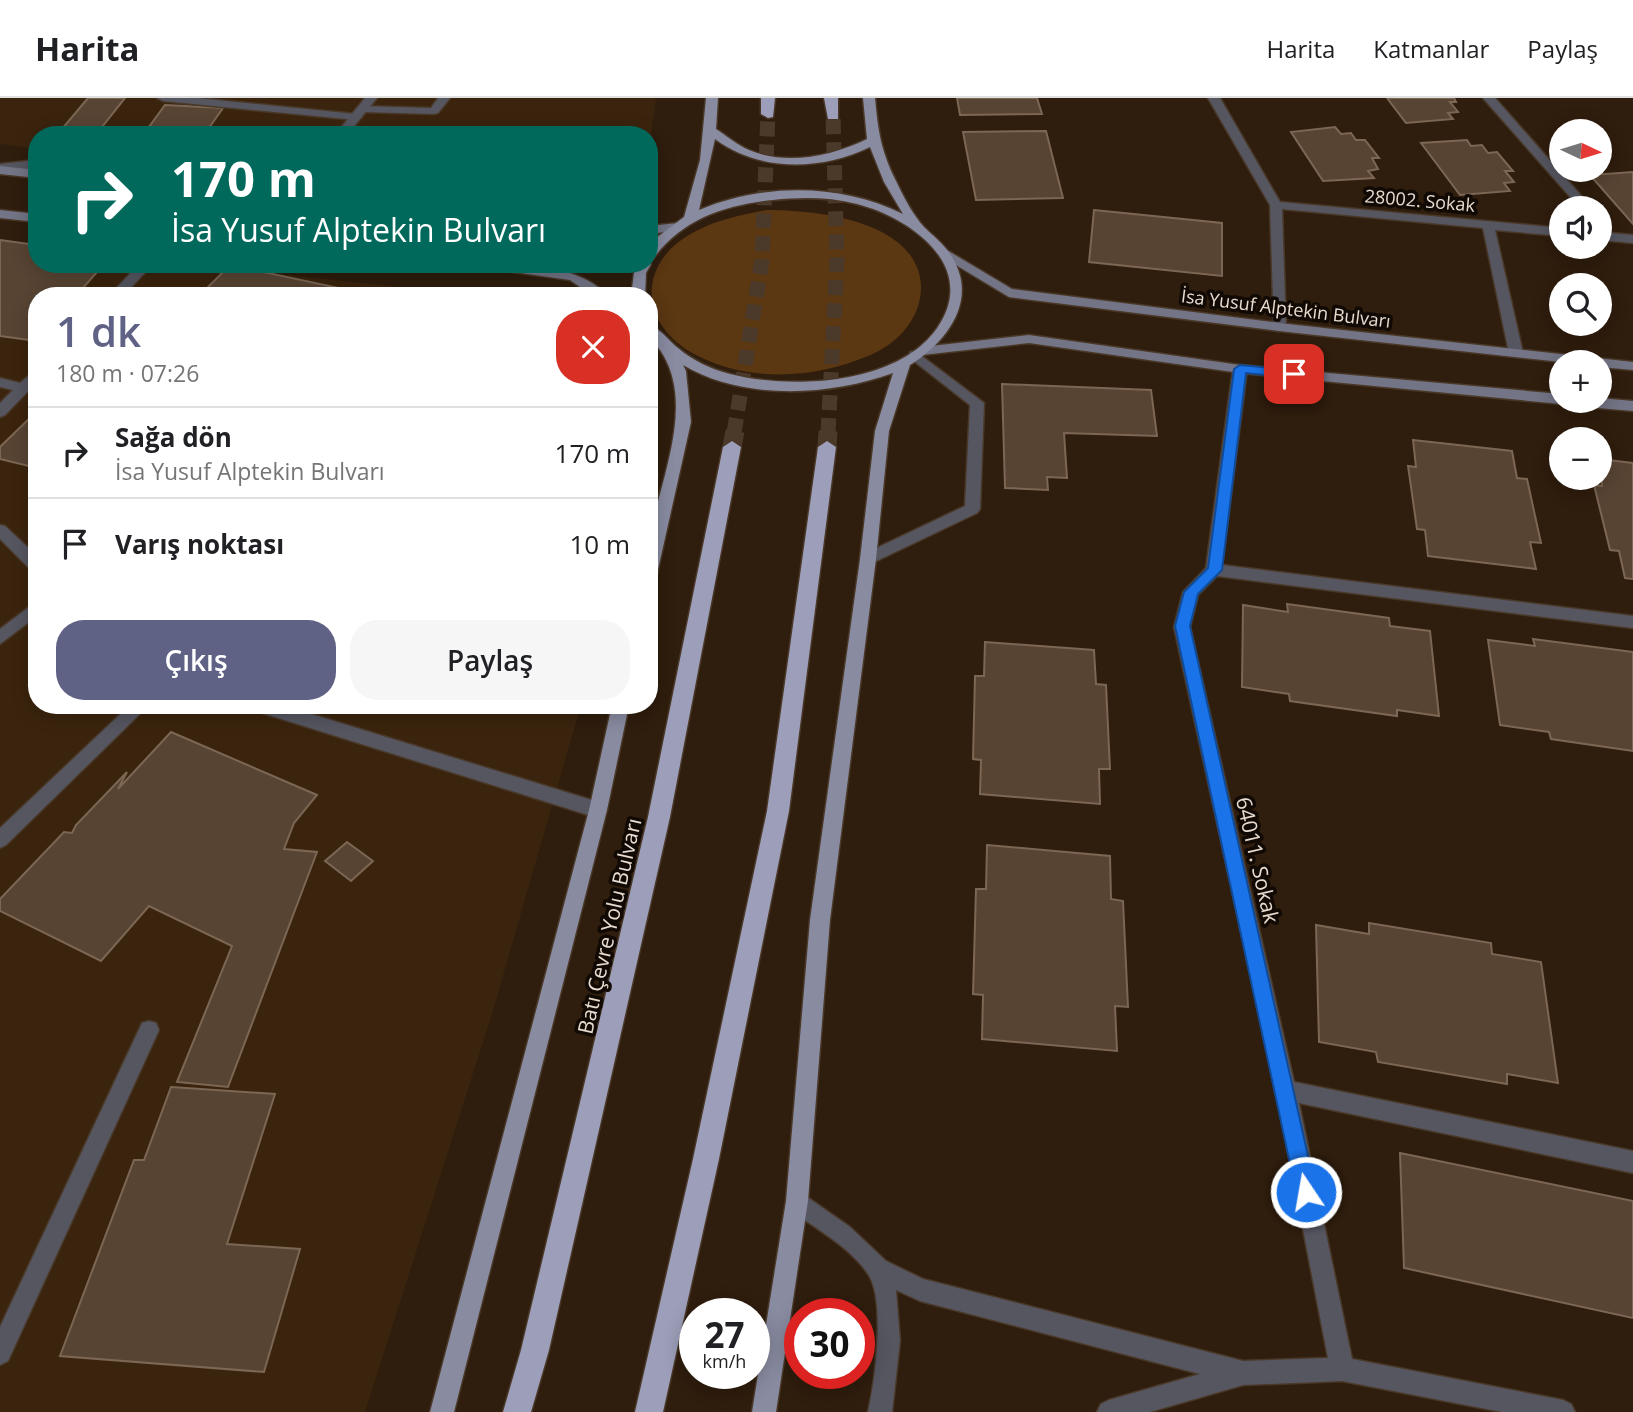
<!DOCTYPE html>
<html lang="tr">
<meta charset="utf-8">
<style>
body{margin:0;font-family:"Open Sans",sans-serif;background:#f6f6f6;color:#202124;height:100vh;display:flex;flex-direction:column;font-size:26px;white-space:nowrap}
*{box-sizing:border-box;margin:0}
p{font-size:23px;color:#757577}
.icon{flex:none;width:38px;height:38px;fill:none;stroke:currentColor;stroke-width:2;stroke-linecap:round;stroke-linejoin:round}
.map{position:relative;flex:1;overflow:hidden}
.side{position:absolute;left:28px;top:189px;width:630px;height:427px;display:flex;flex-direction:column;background:#fff;border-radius:28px;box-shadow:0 4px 18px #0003}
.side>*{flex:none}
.banner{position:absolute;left:28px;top:28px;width:630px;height:147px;border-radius:28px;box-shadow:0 4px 18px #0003;background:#00695c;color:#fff;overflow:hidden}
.needle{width:46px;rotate:94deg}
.tools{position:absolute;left:1549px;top:21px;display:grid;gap:14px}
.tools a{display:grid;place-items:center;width:63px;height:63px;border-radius:50%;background:#fff;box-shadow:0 4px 18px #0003;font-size:35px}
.speed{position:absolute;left:679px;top:1200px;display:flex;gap:14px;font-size:35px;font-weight:700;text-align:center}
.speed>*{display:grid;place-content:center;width:91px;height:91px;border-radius:50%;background:#fff;box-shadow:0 4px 18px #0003;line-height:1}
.speed small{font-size:18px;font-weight:400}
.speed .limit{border:10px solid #d22;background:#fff;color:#111}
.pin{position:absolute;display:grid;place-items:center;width:60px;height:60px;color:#fff;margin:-30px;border-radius:14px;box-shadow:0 4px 10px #0006}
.me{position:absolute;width:77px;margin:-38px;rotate:348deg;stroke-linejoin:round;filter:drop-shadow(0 0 5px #0008)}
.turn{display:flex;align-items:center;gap:24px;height:147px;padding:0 28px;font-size:32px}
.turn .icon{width:91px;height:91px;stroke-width:2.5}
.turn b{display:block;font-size:49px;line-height:60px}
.round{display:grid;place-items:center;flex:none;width:74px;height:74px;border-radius:28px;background:#f6f6f6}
.summary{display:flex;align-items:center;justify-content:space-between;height:119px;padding:0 28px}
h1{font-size:42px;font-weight:600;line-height:52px;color:#5f6185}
.button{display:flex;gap:14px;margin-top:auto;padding:14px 28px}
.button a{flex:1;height:80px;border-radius:28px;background:#5f6185;color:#fff;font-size:28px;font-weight:600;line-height:80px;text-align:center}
.button a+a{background:#f6f6f6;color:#202124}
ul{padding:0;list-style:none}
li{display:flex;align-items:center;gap:21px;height:91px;padding:0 28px;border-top:2px solid #e0e0e0}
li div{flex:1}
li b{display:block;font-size:26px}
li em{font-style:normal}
header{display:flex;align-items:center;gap:42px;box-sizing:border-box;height:98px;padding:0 35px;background:#fff;border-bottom:2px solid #e0e0e0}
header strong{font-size:33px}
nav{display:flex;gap:38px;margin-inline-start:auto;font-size:24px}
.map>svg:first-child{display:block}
.built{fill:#3b240e}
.green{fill:#5b3712}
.building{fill:#584433;stroke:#7c6654;stroke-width:2}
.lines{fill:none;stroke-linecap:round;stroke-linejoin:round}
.highway-tunnel-far1{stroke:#4b3a2a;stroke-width:15;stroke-dasharray:15 8;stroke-linecap:butt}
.highway-tunnel{stroke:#4b3a2a;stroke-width:19;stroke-dasharray:19 10;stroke-linecap:butt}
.lane-casing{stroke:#493828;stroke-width:3}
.street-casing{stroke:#493828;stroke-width:3}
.secondary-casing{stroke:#493828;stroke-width:3}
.primary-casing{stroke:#493828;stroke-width:3}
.highway-casing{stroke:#493828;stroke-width:3}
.lane{fill:#565661;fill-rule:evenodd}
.street{fill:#565661;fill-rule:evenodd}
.secondary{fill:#737485;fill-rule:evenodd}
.primary{fill:#898ba1;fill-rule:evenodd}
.highway{fill:#9d9fba;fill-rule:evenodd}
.route{fill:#1a73e8;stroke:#114b97;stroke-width:2}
.labels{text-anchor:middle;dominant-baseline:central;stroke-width:7;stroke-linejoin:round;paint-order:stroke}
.far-street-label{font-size:18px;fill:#e8dcd1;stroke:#110904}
.street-label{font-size:21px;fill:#e8dcd1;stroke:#110904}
</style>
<header>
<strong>Harita</strong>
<nav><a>Harita</a><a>Katmanlar</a><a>Paylaş</a></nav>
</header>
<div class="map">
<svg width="1633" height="1314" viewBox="0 0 1633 1314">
<rect width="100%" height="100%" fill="#2f1d0d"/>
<!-- built -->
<g class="built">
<path d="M0,0H656L649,50V37H37V51L0,46Z"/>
<path d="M0,147L37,166H183L486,198H37V607H581L492,916L365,1314H0Z"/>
</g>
<!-- green -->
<path class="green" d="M767,112C815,112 917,122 921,187C922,220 898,246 868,258C816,280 751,285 698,258C638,228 635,164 696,133C719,121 742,117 767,112Z"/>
<!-- building -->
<g class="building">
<path d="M88,0H125L98,34L61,32Z"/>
<path d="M957,0H1037L1042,16L960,17Z"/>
<path d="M1387,0H1454L1456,4H1450L1458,14L1448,15L1453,21L1406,25Z"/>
<path d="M165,7L223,10L204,37H143Z"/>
<path d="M1335,29L1341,36L1351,35L1356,42H1365L1379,60H1372L1378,71L1368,73L1374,80L1323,83L1291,34Z"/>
<path d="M1046,33L1063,100L976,102L963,34Z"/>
<path d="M1467,42L1471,48L1482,47L1488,55L1497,54L1513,73H1505L1514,84L1504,85L1510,93L1460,97L1421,45Z"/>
<path d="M1633,74V126L1590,77Z"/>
<path d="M1094,112L1222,125V178L1089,164Z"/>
<path d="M0,142L37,147V166H104L76,198H37V243L0,238Z"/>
<path d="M230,167L376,198H199Z"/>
<path d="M1002,286L1151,292L1157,338L1064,335L1067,380L1047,379L1048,392L1005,390Z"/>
<path d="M37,313V370L0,361V349Z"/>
<path d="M1413,342L1512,353L1517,380L1527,381L1541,445L1530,444L1536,471L1428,458L1425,432L1417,431L1408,368L1416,369Z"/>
<path d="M1600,361L1633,365V481L1625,480L1619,453L1610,452L1594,387L1602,388Z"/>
<path d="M1287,506L1389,520L1390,528L1430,533L1439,618L1397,612V618L1290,603L1289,596L1242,589L1243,507L1288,514Z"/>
<path d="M1533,541L1633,554V653L1551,641L1549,634L1500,627L1488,542L1535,548Z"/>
<path d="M985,544L1094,552L1096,586L1106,587L1110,671H1099L1100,706L980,696L981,662L973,661L975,578H984Z"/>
<path d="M171,634L317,697L294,725L284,751L317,754L228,989L177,984L232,848L149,808L101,863L0,813V801L64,734L72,735L76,727L127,674L118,691Z"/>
<path d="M347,744L373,763L351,783L325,763Z"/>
<path d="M987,747L1110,758L1111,801L1123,803L1128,909L1115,908L1117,953L982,941L983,897L973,896L976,791H986Z"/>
<path d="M1369,825L1491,845L1492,856L1541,864L1558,985L1507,976V986L1378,964L1376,954L1319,944L1316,827L1369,836Z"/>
<path d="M171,989L275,996L227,1146L300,1151L264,1274L60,1258L134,1062H144Z"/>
<path d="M1400,1055L1633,1103V1220L1404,1170Z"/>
</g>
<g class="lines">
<!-- highway-tunnel-far1 -->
<g class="highway-tunnel-far1">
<path d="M734,335L762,162L768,16"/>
<path d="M828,335L837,163L833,18"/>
</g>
<!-- highway-tunnel -->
<g class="highway-tunnel">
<path d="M732,349L735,333"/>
<path d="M827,349L828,333"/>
</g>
<!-- lane casing -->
<g class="lane-casing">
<g id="lane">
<path d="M157,0H197L356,16L362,19L356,22L163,3Z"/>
<path d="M438,0H450L438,15L434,16L362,14L356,11L362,8L431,10Z"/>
<path d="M37,62V70L0,74V66Z"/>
<path d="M139,166H153L123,198H109Z"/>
<path d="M915,253L984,305L980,411L977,415L868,467L860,461L862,457L965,408L970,307L910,260V254Z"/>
<path d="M37,271V284L5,317L0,319V305L13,292L0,289V280L20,285Z"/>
<path d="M37,503V518L0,546V531Z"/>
<path d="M130,607H149L6,747L0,750V730Z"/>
<path d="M149,923L156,925L159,932L8,1263L0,1267V1229L142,925Z"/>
</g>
</g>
<!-- street casing -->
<g class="street-casing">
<g id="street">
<path d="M365,0H377L347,37H335Z"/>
<path d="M1208,0H1220L1280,104L1561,130V138L1495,132L1523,255L1521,258L1516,259L1509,255L1483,130L1282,111L1286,229L1279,233L1274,232L1270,107Z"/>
<path d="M1483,0H1495L1592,110H1580Z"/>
<path d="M1600,134L1633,137V145L1600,142Z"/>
<path d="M1240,267L1247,271L1222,467L1633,518V530L1217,478L1198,497L1190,529L1294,984L1633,1053V1075L1299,1005L1352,1261L1563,1302L1571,1306L1575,1314H1502L1342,1283L1243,1287L1150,1314H1097L1101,1306L1109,1302L1200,1276L920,1203L896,1192L900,1243L892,1314H868C875,1284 886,1202 868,1176C850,1149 815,1130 789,1111L786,1103L789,1095L797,1092L850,1129L886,1163L923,1181L1243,1263L1328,1260L1276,992L1174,529L1183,494L1206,470L1233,271Z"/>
<path d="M0,427L5,428L37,458V474L31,472L0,441Z"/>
<path d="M251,607H282L598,704L604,707L607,712L604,717L598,720L259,614L253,612Z"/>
</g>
</g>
<!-- secondary casing -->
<g class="secondary-casing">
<g id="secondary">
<path d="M0,68L37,72V80L0,76Z"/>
<path d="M0,112L37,116V124L0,120Z"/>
<path d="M678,125L684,129L682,132L649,136V128Z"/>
<path d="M945,151L1012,191L1279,225L1633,264V272L1600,269V264H1561L1279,233L1009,199L941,158L939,155Z"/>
<path d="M478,166C521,166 577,165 608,198H593L570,182L484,170Z"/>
<path d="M1029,237L1240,267L1561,296V303H1567L1561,306L1240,275L1029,245L922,257L915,253L922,249Z"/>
<path d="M1600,300L1633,303V313L1575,308L1568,303H1600Z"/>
</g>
</g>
<!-- primary casing -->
<g class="primary-casing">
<g id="primary">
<path d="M706,0H718L716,31C727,38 737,47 749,52C785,68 833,58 867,41L863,0H875C878,33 881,53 896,83C903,98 913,117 924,129C933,138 943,145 950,156C980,200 948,243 910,267L889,333L876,461L830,822L808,1103L776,1314H752L786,1103L810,822L860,461L875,333L893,275C829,298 744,303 683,267L686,273L691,324L657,476L649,482C649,468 647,452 650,439C661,375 703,292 649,239V227C660,230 669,243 678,250C693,263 711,271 730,276C795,293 919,287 947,211C966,157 901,117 857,106C829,99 801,99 773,102C725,107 682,121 653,161L649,162V149L656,140L684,119L700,62ZM715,41C759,74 821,73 870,49L884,84L903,116C841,85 762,85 699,112Z"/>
<path d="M650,163L651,166L646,175L645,198H631L634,175L638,166H649Z"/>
<path d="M612,607H629L607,712L454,1314H430L589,712Z"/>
</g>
</g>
<!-- highway casing -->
<g class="highway-casing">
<g id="highway">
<path d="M761,0H775L773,19L768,20L761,16Z"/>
<path d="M824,0H838V21H828Z"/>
<path d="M732,343L741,349L670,719L549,1252L531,1314H503L521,1252L648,719L723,349Z"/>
<path d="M827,343L836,349L789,713L719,1061L663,1314H635L693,1061L767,713L818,349Z"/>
</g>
</g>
<!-- lane -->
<use href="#lane" class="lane"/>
<!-- street -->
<use href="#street" class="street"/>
<!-- secondary -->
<use href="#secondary" class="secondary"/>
<!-- primary -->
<use href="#primary" class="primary"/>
<!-- highway -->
<use href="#highway" class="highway"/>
</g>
<!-- route -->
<path class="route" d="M1240,267L1294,272L1300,276L1294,280L1246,275L1222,472L1198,496L1190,528L1316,1094L1313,1101L1306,1103L1299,1101L1296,1094L1175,528L1184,494L1208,470L1234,271Z"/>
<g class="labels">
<!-- far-street labels -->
<g class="far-street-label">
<text transform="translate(1420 102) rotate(5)">28002. Sokak</text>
<text transform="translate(1286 210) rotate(7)">İsa Yusuf Alptekin Bulvarı</text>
</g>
<!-- street labels -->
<g class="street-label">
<text transform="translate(1258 762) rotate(77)">64011. Sokak</text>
<text transform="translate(609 828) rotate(-77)">Batı Çevre Yolu Bulvarı</text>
</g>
</g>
</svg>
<div class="tools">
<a><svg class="needle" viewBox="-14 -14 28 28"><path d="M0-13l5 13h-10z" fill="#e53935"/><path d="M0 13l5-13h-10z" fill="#757577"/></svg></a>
<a><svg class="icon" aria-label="sound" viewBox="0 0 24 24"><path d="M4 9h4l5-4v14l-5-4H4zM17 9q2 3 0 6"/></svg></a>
<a><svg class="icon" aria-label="search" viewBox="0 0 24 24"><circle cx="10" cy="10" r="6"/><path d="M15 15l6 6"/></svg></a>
<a>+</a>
<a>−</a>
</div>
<div class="speed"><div>27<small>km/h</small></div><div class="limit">30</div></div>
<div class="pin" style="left:1294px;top:276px;background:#d93025"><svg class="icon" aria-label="arrive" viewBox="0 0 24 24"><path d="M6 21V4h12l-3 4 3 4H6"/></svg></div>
<svg class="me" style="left:1306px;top:1094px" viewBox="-20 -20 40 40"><circle r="17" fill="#1a73e8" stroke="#fff" stroke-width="3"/><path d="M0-11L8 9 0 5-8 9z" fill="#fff"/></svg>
<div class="banner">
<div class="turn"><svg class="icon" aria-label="right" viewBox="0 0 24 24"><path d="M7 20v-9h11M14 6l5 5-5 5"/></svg><div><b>170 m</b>İsa Yusuf Alptekin Bulvarı</div></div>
</div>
<section class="side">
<div class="summary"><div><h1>1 dk</h1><p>180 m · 07:26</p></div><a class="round" style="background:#d93025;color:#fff"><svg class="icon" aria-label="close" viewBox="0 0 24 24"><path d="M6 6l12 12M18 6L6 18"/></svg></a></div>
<ul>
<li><svg class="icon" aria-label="right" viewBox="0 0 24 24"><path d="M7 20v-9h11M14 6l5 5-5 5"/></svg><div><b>Sağa dön</b><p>İsa Yusuf Alptekin Bulvarı</p></div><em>170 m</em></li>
<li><svg class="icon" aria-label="arrive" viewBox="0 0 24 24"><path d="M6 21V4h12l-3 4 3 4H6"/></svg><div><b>Varış noktası</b></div><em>10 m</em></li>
</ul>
<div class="button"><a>Çıkış</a><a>Paylaş</a></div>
</section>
</div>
